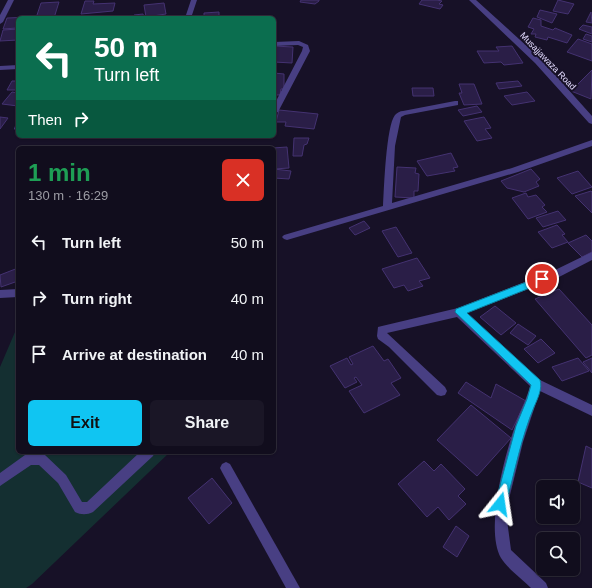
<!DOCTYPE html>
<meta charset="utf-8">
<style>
body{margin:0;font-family:Arial,sans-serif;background:#1a1626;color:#f1f3f6;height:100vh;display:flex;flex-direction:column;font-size:15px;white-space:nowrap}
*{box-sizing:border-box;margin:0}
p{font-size:13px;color:#9c9ca4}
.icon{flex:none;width:22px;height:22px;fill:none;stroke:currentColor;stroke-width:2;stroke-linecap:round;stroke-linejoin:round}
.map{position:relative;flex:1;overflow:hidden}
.side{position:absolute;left:16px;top:146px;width:260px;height:308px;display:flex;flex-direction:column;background:#110d1d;border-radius:6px;box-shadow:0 1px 3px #0004,0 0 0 1px #302d3b}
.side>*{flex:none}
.top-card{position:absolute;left:16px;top:16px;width:260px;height:122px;border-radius:6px;box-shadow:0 1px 3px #0004,0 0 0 1px #302d3b;background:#0b6e4f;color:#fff;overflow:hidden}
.controls{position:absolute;left:536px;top:480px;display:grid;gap:8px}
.controls a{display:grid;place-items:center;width:44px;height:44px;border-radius:6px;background:#110d1d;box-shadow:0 1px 3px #0004,0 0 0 1px #302d3b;font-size:20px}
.pin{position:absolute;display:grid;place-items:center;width:34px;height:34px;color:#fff;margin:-17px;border:2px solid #fff;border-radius:50%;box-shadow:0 1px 4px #0007}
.me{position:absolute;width:44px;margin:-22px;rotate:15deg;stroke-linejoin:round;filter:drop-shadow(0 0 3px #0008)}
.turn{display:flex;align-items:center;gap:14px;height:84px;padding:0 12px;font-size:18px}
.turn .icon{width:52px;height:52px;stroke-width:2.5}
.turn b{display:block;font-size:28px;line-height:34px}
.then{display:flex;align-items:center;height:38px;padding:0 12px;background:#0003;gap:8px;font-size:15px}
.round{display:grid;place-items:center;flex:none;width:42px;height:42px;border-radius:6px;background:#1a1626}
.head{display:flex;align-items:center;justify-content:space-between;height:68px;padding:0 12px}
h1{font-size:24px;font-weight:600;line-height:30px;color:#1e9e55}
.cta{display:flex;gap:8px;margin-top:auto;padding:8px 12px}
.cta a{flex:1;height:46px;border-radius:6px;background:#10c5f2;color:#111;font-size:16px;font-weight:600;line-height:46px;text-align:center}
.cta a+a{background:#1a1626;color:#f1f3f6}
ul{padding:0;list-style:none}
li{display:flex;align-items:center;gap:12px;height:56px;padding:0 12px}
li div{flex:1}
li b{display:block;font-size:15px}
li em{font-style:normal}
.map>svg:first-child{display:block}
.green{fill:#142f31}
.building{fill:#2a1e47;stroke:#443271}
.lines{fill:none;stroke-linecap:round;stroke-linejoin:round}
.minor{fill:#483f83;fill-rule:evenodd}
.route{fill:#10c5f2;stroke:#0a809d}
.labels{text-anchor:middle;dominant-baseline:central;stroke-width:4;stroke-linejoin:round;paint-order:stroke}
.far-street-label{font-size:9px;fill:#e1d9fd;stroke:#171127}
</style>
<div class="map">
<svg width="592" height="588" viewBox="0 0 592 588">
<rect width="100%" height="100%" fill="#171127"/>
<!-- green -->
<path class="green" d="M18,325V452H170L32,584L26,588H0V367Z"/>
<!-- building -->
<g class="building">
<path d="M301,0H319V1L315,4L300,2Z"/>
<path d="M422,0H437L442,1L439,4L443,5L440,9L419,4Z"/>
<path d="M558,0L574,4L568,14L553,11Z"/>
<path d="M85,1H94L93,4L115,3L113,11L81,14Z"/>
<path d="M59,2L54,18H36L41,3Z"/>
<path d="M164,3L166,14L146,17L144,5Z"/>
<path d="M540,10L557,14L552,23L537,17Z"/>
<path d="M219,12V18H200H204V13Z"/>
<path d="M591,12L592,23L586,22Z"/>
<path d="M143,14L144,18H134V15Z"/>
<path d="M32,17L18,18L17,28L3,29L7,18Z"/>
<path d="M533,18L541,20V26L553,30L555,28L572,35L567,43L548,37L547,40L535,37L536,34H531L534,29L528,27Z"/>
<path d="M583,25L592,27V34L579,29Z"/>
<path d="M18,29V40L0,41L3,30Z"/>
<path d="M586,34L592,36V42L583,39Z"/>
<path d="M578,39L592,44V61L567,52Z"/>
<path d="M274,46L293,47L292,63L274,62Z"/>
<path d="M512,46L523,63L504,65L501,62L484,63L477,51H499L496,47Z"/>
<path d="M592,70L591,99L571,91Z"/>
<path d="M274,73L284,74V89H281L280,95H274Z"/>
<path d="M12,81H18V90H7Z"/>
<path d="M518,81L522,86L499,89L496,83Z"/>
<path d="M459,84H474L482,104L464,105L459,93H462Z"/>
<path d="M412,88H433L434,96H413Z"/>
<path d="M12,92L18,93V106L2,104Z"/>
<path d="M527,92L535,101L512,105L504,96Z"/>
<path d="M477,106L482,112L463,116L458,110Z"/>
<path d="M279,110L318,114L314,129L285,126L286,122H276Z"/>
<path d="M0,117L8,118L0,129Z"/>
<path d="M484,117L491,128L485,129L492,138L477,141L464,121Z"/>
<path d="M294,138H309L307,144L304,145L302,156H293Z"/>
<path d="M287,147L289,168L274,169L273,148Z"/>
<path d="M451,153L458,167L453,168L455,171L427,176L417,161Z"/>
<path d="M397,167L416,168L415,173L419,174L418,191H414V198L395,197Z"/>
<path d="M274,169L291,171L289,179L274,178Z"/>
<path d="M531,169L540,179L536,182L539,186L524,192L507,188L501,181Z"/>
<path d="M578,171L592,187L572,194L557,178Z"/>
<path d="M591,191L592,192V213L575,196Z"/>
<path d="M526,193L528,197L536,195L545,205L542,207L547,212L528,219L512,198Z"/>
<path d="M558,211L566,220L543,227L536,218Z"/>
<path d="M364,221L370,228L355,235L349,228Z"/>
<path d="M557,225L565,234L562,235L568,242L552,248L538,232Z"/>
<path d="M396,227L412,253L398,257L382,231Z"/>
<path d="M586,235L592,241V252L582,257L568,243Z"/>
<path d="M417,258L430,278L419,281L423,286L408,291L404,285L394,288L382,269Z"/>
<path d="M18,268V281L1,287L0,275Z"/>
<path d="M559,289L592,325V355L586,358L535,299Z"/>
<path d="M495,306L516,323L501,335L480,317Z"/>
<path d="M518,324L536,336L528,345L510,333Z"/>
<path d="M541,339L555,353L538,363L524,349Z"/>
<path d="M373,346L384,361L388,359L401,378L391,383L400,395L364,413L349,391L362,385L356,377L354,378L357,382L345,388L330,366L347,358L351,365L353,364L349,357Z"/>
<path d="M578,358L589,371L562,381L552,367Z"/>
<path d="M592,358V373L583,362Z"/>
<path d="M466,382L491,398L496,384L526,401L512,430L458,393Z"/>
<path d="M471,405L511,438L477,476L437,440Z"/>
<path d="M586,446L592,449V488L578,482Z"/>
<path d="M424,461L434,471L441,464L465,489L458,496L466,504L449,520L438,507L427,517L398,484Z"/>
<path d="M212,478L232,503L209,524L188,498Z"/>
<path d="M456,526L469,536L457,557L443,547Z"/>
</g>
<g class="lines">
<!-- minor -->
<g class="minor">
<path d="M8,0H14L3,22L0,24V15Z"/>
<path d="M191,0H197L191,18H185Z"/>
<path d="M469,0H476L541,59L592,116V124L589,123L535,63Z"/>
<path d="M299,41L308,45L310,51L278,112L274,114V105L302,51L303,47L298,45L274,46V42Z"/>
<path d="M18,65V69L0,70V66Z"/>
<path d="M455,101H458V105L405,115L401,117L395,146L392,203L512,168L592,140V146L518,172L287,240L284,239L282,237L284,235L383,206C384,189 386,126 395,115C397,113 400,111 403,111Z"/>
<path d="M18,125V132L14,129L15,126Z"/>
<path d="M592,252V260L559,277L467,313L540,380L592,405V416L540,391L523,442L509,499L507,520L511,550L546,583L548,588H531C523,580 507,568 501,558C484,528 506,451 517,420C521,409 527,398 530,386L457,317L387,333L445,387L447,391L445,395L441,396L437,395L389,347L378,339L377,336L378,327L382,326L458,308L553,271Z"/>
<path d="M18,289V297L0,298V290Z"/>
<path d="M140,452H155L153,456L93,512C87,515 81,515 75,512L58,483L39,465H31L0,486V473L25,455C31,452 39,452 45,455L66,475L82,502H87Z"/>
<path d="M226,462L230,464L300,588H286L222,472L220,468L222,464Z"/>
</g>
</g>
<!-- route -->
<path class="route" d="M542,276L546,279L545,282L467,313L540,380C543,388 537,400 534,407C521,438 515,471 506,504L505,508L500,509L496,508L495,504L516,426L527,399L531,385L455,312L456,309Z"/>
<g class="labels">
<!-- far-street labels -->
<g class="far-street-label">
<text transform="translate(548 61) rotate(46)">Musajjawaza Road</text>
</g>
</g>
</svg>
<div class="controls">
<a><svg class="icon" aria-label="sound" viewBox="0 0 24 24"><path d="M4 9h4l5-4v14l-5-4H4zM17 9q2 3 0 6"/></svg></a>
<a><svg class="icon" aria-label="search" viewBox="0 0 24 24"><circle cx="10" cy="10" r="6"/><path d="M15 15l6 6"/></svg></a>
</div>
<div class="pin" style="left:542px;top:279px;background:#d93025"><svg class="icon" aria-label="arrive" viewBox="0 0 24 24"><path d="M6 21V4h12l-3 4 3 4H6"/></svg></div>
<svg class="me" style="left:500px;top:504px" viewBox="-20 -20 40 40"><path d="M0-17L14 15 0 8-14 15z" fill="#10c5f2" stroke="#fff" stroke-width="4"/></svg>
<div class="top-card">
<div class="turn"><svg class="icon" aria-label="left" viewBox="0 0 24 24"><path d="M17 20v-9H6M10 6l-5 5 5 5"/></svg><div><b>50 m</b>Turn left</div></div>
<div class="then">Then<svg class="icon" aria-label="right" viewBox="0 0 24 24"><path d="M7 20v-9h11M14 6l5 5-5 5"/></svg></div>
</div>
<section class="side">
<div class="head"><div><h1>1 min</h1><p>130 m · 16:29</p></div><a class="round" style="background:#d93025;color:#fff"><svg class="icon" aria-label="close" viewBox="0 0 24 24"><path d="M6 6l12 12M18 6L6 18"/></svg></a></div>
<ul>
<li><svg class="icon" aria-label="left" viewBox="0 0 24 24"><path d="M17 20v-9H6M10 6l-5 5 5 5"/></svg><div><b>Turn left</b></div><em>50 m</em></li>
<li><svg class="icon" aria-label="right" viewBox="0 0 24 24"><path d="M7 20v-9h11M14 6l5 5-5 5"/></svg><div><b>Turn right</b></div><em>40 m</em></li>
<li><svg class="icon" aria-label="arrive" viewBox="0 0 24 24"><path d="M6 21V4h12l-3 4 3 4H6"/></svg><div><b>Arrive at destination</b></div><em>40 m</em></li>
</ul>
<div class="cta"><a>Exit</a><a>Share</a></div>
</section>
</div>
